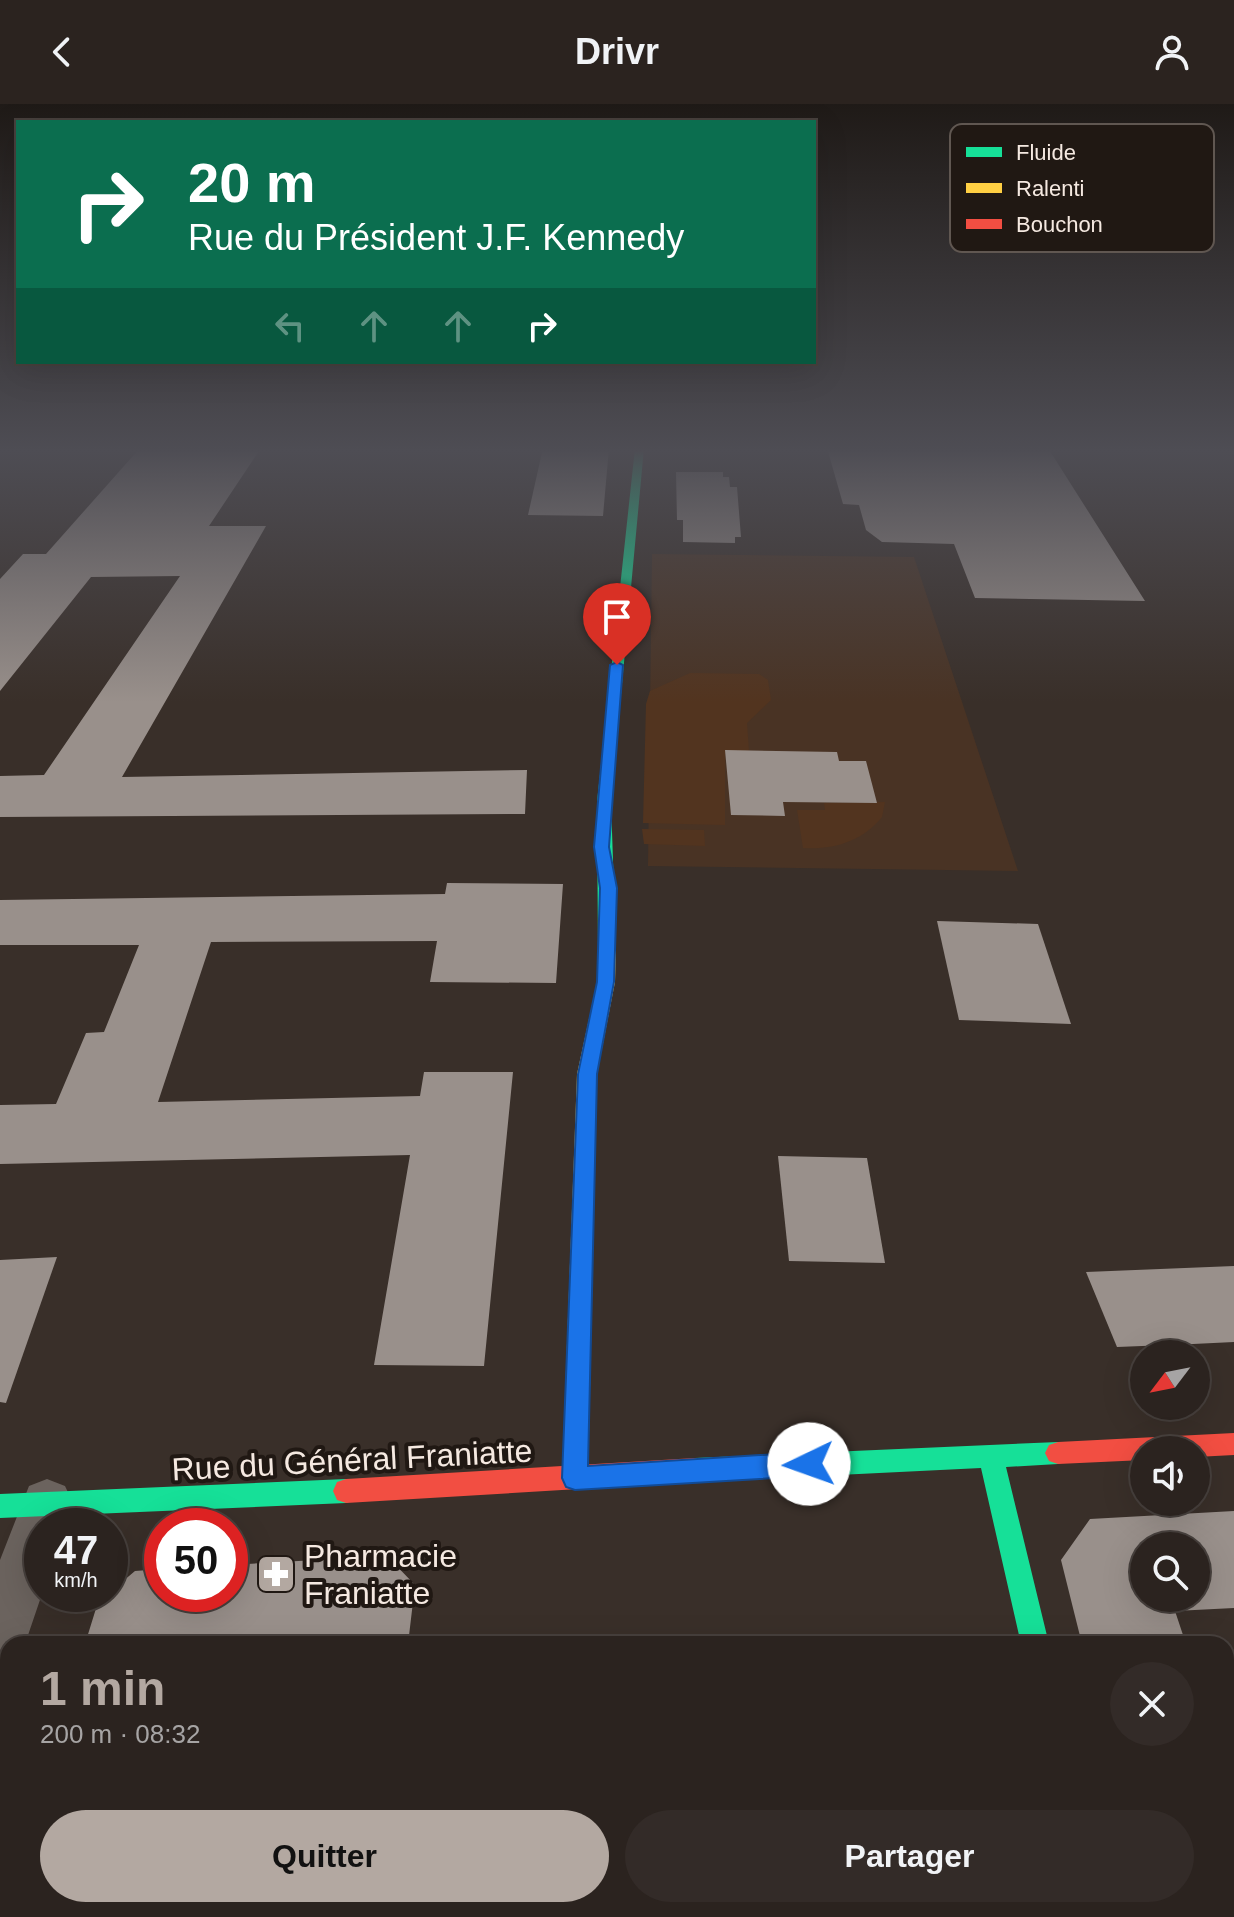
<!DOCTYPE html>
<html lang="fr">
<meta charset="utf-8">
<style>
body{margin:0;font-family:Arial,sans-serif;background:#332b28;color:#f1f3f6;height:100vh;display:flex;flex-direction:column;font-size:30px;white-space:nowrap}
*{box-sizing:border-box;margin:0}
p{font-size:26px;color:#a6a4a4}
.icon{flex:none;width:44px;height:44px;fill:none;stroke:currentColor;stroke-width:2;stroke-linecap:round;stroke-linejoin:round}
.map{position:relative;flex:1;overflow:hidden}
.side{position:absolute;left:0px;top:1532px;width:1234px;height:282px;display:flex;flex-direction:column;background:#2b231f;border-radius:24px 24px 0 0;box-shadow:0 8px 32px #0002,0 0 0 2px #47403d}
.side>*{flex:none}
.hud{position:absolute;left:16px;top:16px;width:800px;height:244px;border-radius:0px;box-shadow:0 8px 32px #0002,0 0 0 2px #47403d;background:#0b6e4f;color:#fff;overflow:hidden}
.needle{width:52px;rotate:238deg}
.fabs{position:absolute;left:1130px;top:1236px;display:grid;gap:16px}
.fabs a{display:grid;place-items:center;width:80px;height:80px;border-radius:50%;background:#2b231f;box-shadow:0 8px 32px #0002,0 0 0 2px #47403d;font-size:40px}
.speed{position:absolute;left:24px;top:1404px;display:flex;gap:16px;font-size:40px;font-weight:700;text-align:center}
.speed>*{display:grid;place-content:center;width:104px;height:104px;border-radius:50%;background:#2b231f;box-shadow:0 8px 32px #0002,0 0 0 2px #47403d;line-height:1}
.speed small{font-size:20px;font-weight:400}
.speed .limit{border:12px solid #d22;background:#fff;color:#111}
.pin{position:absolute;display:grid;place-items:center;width:68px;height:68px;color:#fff;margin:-82px -34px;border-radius:50% 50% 50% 0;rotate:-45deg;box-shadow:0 0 8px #0007}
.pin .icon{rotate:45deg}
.me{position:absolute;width:88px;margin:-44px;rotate:267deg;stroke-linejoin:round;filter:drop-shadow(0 0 6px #0008)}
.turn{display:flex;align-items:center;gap:28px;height:168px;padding:0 40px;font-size:36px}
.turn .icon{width:104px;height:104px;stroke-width:2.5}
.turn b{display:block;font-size:56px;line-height:68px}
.lanes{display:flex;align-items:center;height:76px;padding:0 40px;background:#0003;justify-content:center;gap:40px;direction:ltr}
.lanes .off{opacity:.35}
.round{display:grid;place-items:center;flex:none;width:84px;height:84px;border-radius:42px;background:#332b28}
.head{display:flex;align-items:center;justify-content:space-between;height:136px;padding:0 40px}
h1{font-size:48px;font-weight:800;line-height:60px;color:#b3a8a1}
.cta{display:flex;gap:16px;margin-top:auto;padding:16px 40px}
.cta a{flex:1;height:92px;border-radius:48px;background:#b3a8a1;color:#111;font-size:32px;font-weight:800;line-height:92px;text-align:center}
.cta a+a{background:#332b28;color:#f1f3f6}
header{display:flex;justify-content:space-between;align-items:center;height:104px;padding:0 40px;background:#2b231f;font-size:36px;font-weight:800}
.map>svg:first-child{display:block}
.built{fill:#493324}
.green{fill:#52341f}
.building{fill:#99908b;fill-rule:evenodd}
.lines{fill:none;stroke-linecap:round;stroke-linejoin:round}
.street{fill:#6b635e;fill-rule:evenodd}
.fast{fill:#16e098;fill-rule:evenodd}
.slow{fill:#ffcf43;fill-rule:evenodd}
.jam{fill:#f24e42;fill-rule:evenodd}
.route{fill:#1a73e8;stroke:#114b97;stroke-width:2}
.labels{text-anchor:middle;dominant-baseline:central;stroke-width:8;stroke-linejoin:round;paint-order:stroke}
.near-street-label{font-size:32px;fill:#f5e9e1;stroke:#201813}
.near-poi-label{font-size:32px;fill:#f5e9e1;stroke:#201813;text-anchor:start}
.key{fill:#201813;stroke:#605751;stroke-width:2}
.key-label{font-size:22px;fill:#f5e9e1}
</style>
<header><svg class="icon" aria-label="back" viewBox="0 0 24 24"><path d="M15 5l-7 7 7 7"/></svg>Drivr<svg class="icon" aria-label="person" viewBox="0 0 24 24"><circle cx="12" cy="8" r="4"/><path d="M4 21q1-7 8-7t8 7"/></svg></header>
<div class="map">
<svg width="1234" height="1813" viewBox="0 0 1234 1813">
<rect width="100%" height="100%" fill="#392f29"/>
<!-- built -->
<path class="built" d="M652,450L914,453L1018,767L648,762Z"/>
<!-- green -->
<g class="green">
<path d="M690,569L759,570L768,576L771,596L747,619L749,647H725V721L643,719L646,600L650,587Z"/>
<path d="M885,698L882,713C863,737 834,746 803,744L797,706H825L824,699Z"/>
<path d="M642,725L704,726L705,742L644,740Z"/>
</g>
<!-- building -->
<g class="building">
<path d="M140,344H261L209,422H266L122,673L527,666L525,710L0,713V672L44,671L180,472L91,473L0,587V475L23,450H46Z"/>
<path d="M543,344H609L603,412L528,411Z"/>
<path d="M827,344H1048L1145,497L975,494L954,440L882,438L866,426L859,401L843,400Z"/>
<path d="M676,368H723V373H729L730,383H737L741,433H735V439L683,438V416H677Z"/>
<path d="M725,646L837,648L839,657H866L877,699L783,698L785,712L731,711Z"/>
<path d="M447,779L563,780L556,879L430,878L437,837L211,838L158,998L420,992L424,968H513L484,1262L374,1261L410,1051L0,1060V1001L56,1000L86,929L104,928L139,841H0V796L445,790Z"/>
<path d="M937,817L1038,820L1071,920L959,916Z"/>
<path d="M778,1052L867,1054L885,1159L789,1157Z"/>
<path d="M57,1153L6,1299L0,1298V1156Z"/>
<path d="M1234,1162V1238L1193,1240L1117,1243L1086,1168Z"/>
<path d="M1234,1407V1504L1175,1507L1186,1540H1082L1061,1456L1090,1415ZM1144,1442H1196V1494H1144Z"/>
<path d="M387,1452L415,1481L408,1540H85L98,1498L135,1467L162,1465V1490H230V1461Z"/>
</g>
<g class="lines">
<!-- street -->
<g class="street">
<path d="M47,1375L65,1382L73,1399L65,1422H42V1490L25,1540H8V1557L0,1560V1456L29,1382Z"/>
<path d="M1064,1806H1128L1130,1813H1064Z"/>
</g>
<!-- fast -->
<g class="fast">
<path d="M635,344H644L611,698L616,846L607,851L598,846L597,698Z"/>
<path d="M1058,1338L1067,1341L1071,1349L1067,1357L1058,1360L1006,1363L1049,1540H1021L981,1364L695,1378L686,1374L682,1366L686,1358L695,1354Z"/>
<path d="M346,1375L355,1378L359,1387L355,1396L346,1399L0,1414V1390Z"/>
</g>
<!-- slow -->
<path class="slow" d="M607,841L616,846L615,878L597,970L588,1374L584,1382L575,1386L566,1382L562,1374L577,970L597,878L598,846Z"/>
<!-- jam -->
<g class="jam">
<path d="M1234,1329V1351L1196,1353V1346H1144V1356L1058,1360L1049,1357L1045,1349L1049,1341L1058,1338Z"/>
<path d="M695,1354L704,1358L708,1366L704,1374L695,1378L346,1399L337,1396L333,1387L337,1378L346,1375Z"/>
</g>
</g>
<!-- sky -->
<linearGradient id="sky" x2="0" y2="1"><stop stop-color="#1f1a17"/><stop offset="0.58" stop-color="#4e4d54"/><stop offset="1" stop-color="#4e4d54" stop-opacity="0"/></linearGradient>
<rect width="1234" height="598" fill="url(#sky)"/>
<!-- route -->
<path class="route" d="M617,558L623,561L609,743L617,784L614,878L597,970L588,1362L809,1348L818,1352L822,1360L818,1368L809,1372L575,1386L566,1383L562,1374L578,970L597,878L600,784L594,743L610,561Z"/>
<!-- icons -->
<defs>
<g id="pharmacy-square" transform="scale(2)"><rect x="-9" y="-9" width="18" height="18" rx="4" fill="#b3a8a1" stroke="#201813"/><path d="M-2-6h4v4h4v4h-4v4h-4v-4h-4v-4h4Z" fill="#fff"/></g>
</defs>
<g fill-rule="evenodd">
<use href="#pharmacy-square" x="276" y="1470"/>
</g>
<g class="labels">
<!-- near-street labels -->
<g class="near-street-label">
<text transform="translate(352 1356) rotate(-3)">Rue du Général Franiatte</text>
</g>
<!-- near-poi labels -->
<g class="near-poi-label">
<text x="304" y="1452">Pharmacie<tspan x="304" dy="37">Franiatte</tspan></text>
</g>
</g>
<!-- legend -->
<rect x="950" y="20" width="264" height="128" rx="12" class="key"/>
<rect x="966" y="43" width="36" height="10" fill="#16e098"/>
<rect x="966" y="79" width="36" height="10" fill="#ffcf43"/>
<rect x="966" y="115" width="36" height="10" fill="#f24e42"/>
<g class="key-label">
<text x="1016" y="56">Fluide</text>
<text x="1016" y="92">Ralenti</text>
<text x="1016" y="128">Bouchon</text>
</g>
</svg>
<div class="fabs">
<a><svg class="needle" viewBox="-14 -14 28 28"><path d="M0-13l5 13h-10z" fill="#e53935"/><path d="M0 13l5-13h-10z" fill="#a6a4a4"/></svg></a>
<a><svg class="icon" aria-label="sound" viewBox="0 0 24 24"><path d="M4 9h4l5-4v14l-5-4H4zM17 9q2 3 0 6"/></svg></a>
<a><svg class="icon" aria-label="search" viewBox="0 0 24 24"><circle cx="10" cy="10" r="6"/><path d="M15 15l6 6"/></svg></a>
</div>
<div class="speed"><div>47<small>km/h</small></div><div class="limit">50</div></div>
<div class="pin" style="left:617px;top:561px;background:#d93025"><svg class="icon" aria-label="arrive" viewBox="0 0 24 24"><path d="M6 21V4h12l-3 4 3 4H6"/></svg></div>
<svg class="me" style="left:809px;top:1360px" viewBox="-20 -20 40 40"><circle r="19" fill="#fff"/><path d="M0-13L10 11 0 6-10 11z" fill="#1a73e8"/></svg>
<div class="hud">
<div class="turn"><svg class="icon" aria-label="right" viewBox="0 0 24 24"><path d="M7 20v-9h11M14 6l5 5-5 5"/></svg><div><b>20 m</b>Rue du Président J.F. Kennedy</div></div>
<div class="lanes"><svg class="icon off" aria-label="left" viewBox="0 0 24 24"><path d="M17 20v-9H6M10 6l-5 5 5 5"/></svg><svg class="icon off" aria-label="ahead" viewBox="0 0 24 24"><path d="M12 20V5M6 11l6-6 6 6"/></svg><svg class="icon off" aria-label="ahead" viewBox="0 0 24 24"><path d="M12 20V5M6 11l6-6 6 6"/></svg><svg class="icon" aria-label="right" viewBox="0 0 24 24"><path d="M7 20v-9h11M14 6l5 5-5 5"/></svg></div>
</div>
<section class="side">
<div class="head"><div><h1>1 min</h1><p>200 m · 08:32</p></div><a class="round"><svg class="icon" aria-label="close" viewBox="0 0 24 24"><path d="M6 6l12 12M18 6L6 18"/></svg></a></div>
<div class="cta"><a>Quitter</a><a>Partager</a></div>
</section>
</div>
